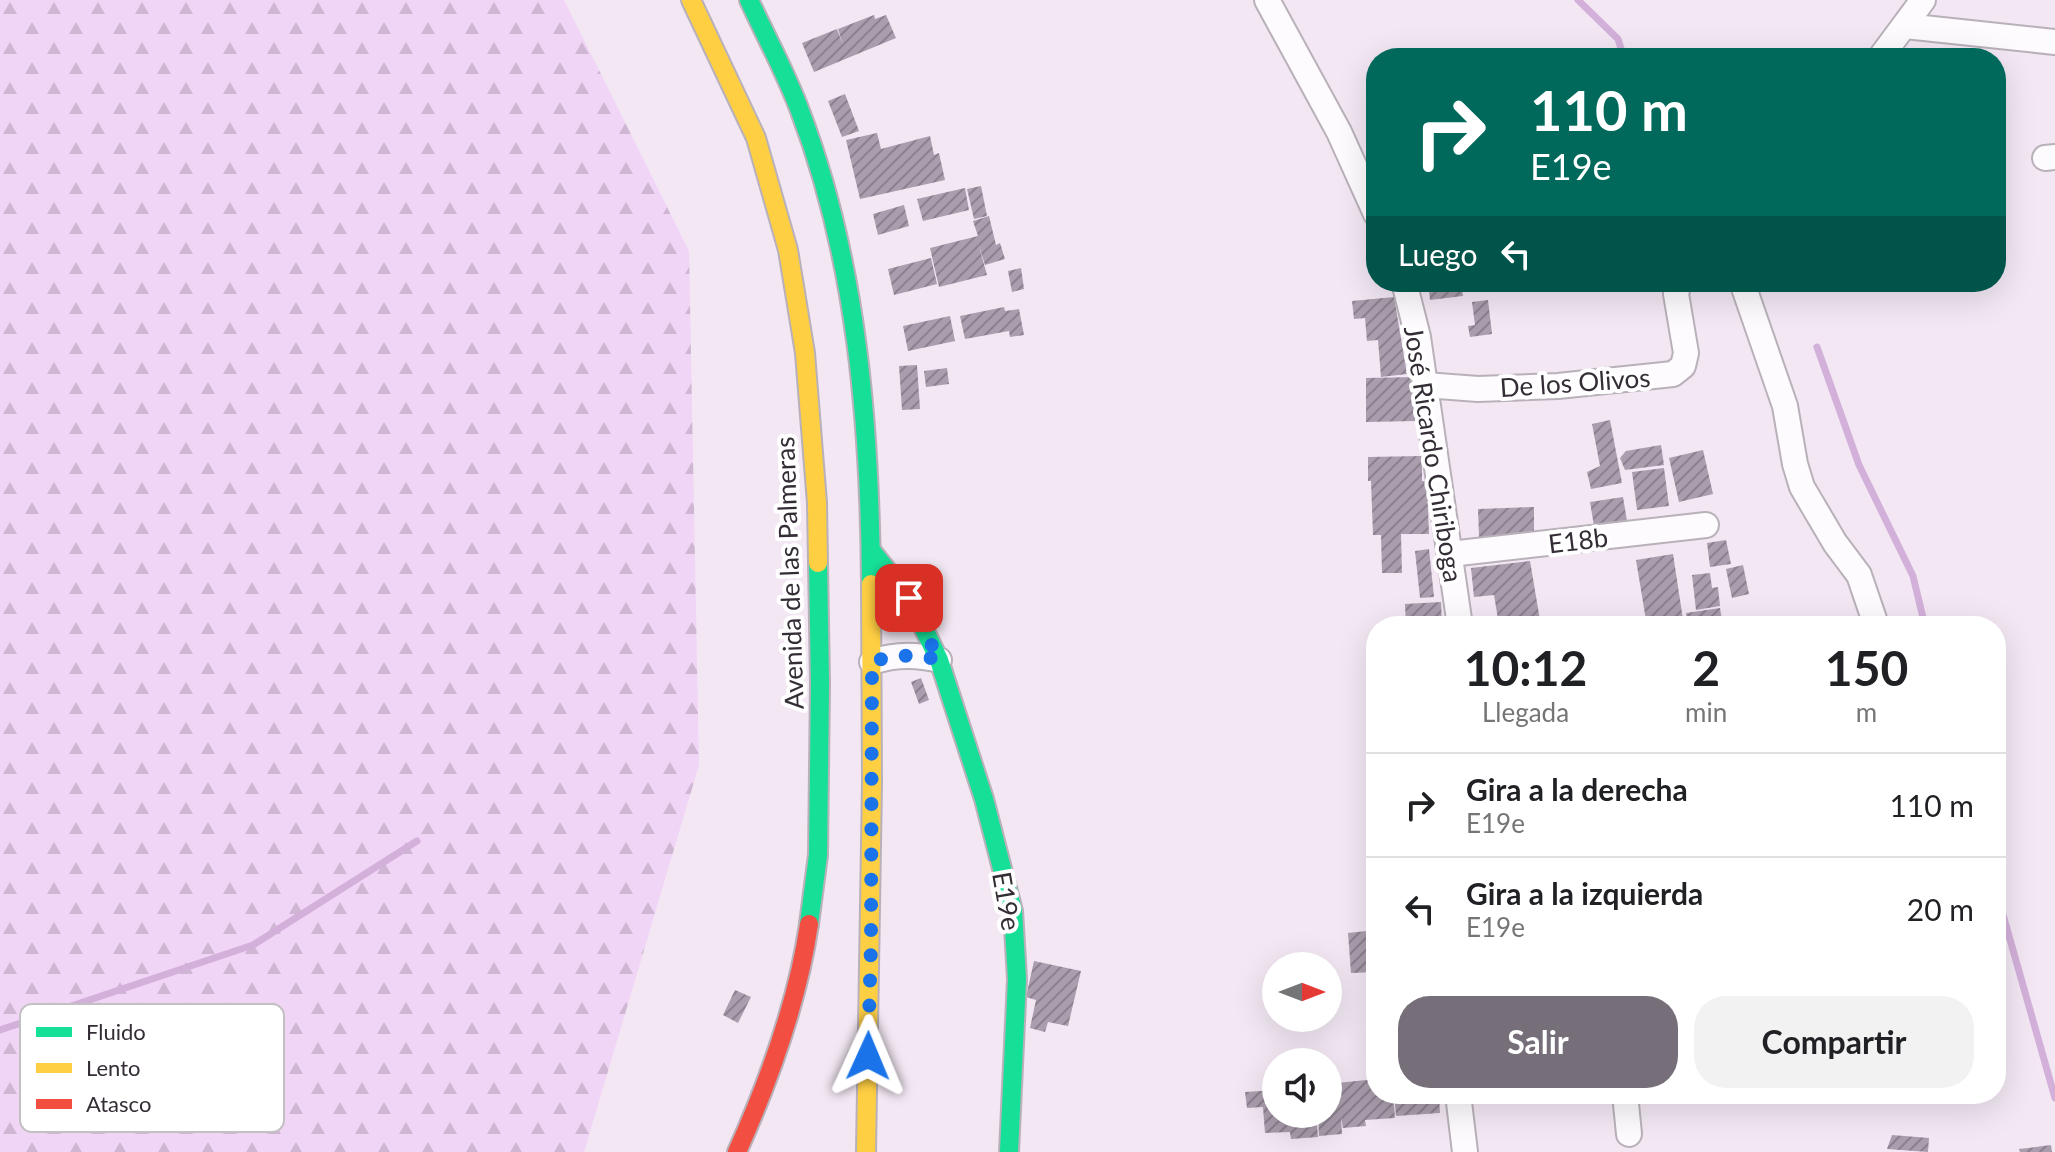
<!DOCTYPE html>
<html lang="es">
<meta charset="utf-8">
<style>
body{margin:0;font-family:Lato,sans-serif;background:#f2f2f2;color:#202124;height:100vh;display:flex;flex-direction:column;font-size:30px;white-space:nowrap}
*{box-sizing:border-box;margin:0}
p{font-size:26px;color:#757577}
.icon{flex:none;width:44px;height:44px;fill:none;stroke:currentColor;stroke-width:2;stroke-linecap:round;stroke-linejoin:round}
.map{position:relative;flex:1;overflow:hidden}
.details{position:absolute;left:1366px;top:616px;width:640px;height:488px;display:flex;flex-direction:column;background:#fff;border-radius:32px;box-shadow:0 8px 32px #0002}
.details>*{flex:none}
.guide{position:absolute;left:1366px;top:48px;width:640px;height:244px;border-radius:32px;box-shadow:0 8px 32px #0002;background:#00695c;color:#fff;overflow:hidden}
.needle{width:52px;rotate:90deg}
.tools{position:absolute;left:1262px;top:952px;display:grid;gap:16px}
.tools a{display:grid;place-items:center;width:80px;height:80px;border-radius:50%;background:#fff;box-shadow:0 8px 32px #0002;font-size:40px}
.pin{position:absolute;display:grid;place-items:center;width:68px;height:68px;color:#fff;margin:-34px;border-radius:16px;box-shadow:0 4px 12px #0006}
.me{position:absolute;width:88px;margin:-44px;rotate:1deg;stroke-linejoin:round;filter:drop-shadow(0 0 6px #0008)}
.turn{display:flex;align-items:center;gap:28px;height:168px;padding:0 32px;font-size:36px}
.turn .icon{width:104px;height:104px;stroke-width:2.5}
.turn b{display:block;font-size:56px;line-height:68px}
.then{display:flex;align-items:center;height:76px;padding:0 32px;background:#0003;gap:16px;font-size:30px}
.eta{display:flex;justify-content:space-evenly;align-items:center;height:136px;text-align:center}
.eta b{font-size:48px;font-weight:700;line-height:56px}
.cta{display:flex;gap:16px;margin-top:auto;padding:16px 32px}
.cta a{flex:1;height:92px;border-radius:32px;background:#766e78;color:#fff;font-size:32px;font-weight:700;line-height:92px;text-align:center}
.cta a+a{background:#f2f2f2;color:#202124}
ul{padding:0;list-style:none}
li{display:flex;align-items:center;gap:24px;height:104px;padding:0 32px;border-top:2px solid #e0e0e0}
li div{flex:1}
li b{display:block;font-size:30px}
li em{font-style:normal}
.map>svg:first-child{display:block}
.forest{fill:url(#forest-firs)}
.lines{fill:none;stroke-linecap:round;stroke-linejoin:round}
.stream{stroke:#d3b0da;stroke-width:7}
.building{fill:url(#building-hatch)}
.street-casing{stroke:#b9b1ba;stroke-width:28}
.fast-casing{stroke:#b9b1ba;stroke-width:22}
.slow-casing{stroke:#b9b1ba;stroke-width:22}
.jam-casing{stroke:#b9b1ba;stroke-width:22}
.street{stroke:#fdfbfd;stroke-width:24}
.fast{stroke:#16e098;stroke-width:18}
.slow{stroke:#ffcf43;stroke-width:18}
.jam{stroke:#f24e42;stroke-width:18}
.route{stroke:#1a73e8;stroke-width:14;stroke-dasharray:0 25.2}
.labels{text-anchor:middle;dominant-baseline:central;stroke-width:8;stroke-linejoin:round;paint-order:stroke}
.street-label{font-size:26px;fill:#342d36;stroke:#fff}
.key{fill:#fff;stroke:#c2c0c3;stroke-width:2}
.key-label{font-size:22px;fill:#342d36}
</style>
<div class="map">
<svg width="2055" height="1152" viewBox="0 0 2055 1152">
<defs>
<pattern id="forest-firs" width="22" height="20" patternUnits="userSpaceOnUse" patternTransform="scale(2)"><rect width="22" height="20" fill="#f1d5f6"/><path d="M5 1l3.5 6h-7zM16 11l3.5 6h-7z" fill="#cfb7d4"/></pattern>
<pattern id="building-hatch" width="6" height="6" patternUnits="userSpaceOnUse" patternTransform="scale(2)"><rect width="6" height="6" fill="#aa9dad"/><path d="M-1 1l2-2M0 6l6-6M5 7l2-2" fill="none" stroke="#8b808e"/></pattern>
</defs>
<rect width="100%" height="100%" fill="#f2e7f3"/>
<!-- forest -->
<path class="forest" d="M0,0H564L689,251L699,765L584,1152H0Z"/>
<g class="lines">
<!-- stream -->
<g class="stream">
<path d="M1578,0L1618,39L1624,58"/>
<path d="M1817,347L1859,465L1913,576L1925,626"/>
<path d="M1996,890L2055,1098"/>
<path d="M0,1030L253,945L417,841"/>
</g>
</g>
<!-- building -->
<g class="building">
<path d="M874,15L875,19L886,15L896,38L814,72L802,43L837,29L843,45L838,29Z"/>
<path d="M845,94L859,131L842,137L828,101Z"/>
<path d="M877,133L881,149L930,136L934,155L939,153L945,180L860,199L846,140Z"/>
<path d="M981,186L987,216L974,219L967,189Z"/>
<path d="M965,188L969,210L923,221L917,199Z"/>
<path d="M904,205L909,226L878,235L873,214Z"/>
<path d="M989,216L996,245L1000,243L1005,259L985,265L978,243L987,275L939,287L930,248L978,236L973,221Z"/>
<path d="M931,258L937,284L894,295L888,269Z"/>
<path d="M1021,268L1024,289L1012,292L1008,271Z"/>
<path d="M1428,282H1461L1463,296L1430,300Z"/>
<path d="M1611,282H1651L1652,284L1613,290Z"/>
<path d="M1394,297L1407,374L1381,377L1378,340L1367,341L1365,318L1354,319L1352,301Z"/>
<path d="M1488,300L1492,334L1470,337L1468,326L1475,325L1472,302Z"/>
<path d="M1004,307L1005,311L1019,309L1024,335L1010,337L1009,331L965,339L960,316Z"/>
<path d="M950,316L955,341L908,351L903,326Z"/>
<path d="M917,365L920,409L902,410L899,366Z"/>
<path d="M947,368L949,384L926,387L924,371Z"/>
<path d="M1415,377L1416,421L1366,422V378Z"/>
<path d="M1610,420L1622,483L1591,489L1587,472L1600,466L1592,424Z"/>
<path d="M1661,445L1664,465L1625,470L1620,458L1626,451Z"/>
<path d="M1703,450L1713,494L1679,502L1669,458Z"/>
<path d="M1422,456V481H1427L1429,534H1401L1402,573H1382L1381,535H1373L1371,481H1368V457Z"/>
<path d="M1664,468L1669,506L1637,510L1632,472Z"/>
<path d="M1623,497L1629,533L1596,538L1590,502Z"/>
<path d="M1534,507V535L1479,537L1478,509Z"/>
<path d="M1726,540L1731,564L1710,567L1707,543Z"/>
<path d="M1429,549L1434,597L1420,598L1415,551Z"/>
<path d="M1673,554L1684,626H1647L1636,560Z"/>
<path d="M1530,561L1541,626H1482L1481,621L1498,619L1494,595L1474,597L1471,568Z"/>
<path d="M1743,565L1749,594L1732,598L1726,569Z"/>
<path d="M1710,573L1712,588L1718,587L1720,606L1696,610L1692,575Z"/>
<path d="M1441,602L1442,626H1406L1405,604Z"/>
<path d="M1720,608L1723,626H1688L1686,613Z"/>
<path d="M921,678L929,700L919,704L911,682Z"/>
<path d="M1376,876V921H1372L1368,877Z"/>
<path d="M1376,930V972L1351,973L1348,933Z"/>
<path d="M1034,961L1081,971L1068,1026L1048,1022L1045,1032L1030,1028L1036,1000L1026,997Z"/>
<path d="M735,990L751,997L738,1023L723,1015Z"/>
<path d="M1376,1079V1094H1393L1395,1118L1365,1120L1366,1126L1343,1128L1341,1117L1342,1134L1319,1136L1318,1114H1328V1084Z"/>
<path d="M1276,1090V1114H1316L1318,1137L1291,1139L1290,1132L1265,1133L1263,1107L1247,1108L1245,1092Z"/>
<path d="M1394,1094H1439L1440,1113L1396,1116Z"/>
<path d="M1892,1135L1929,1138L1928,1152L1887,1149Z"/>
<path d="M2051,1145L2052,1152H2020L2019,1149Z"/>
</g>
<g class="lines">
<!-- street casing -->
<g class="street-casing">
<g id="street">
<path d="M1267,0L1339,132L1376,214"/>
<path d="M1905,26L2055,42"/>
<path d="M1880,58L1923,0"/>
<path d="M2045,158L2055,157"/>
<path d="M1404,282L1418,337L1460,626"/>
<path d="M1742,282L1785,406L1795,464L1802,487L1835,543L1859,575L1874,619"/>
<path d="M1425,385L1478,389L1558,386L1673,374L1683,366L1686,353L1676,294L1679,282"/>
<path d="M1450,554L1706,525"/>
<path d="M872,662C895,654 916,654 939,660"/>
<path d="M1458,1094L1465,1152"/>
<path d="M1625,1094L1629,1134"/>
</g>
</g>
<!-- fast casing -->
<g class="fast-casing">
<g id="fast">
<path d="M749,0C766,37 786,73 800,111C857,261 870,425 871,584"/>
<path d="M871,550L909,598L939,660L984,799L1013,911L1017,979L1009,1152"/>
<path d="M809,924L818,855L820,683L818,563"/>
</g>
</g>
<!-- slow casing -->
<g class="slow-casing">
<g id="slow">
<path d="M691,0L756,138L788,250L805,353L817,503L818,563"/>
<path d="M866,1152L872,783L871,584"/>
</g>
</g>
<!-- jam casing -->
<g class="jam-casing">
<path id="jam" d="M737,1152C768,1083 798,1000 809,924"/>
</g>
<!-- street -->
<use href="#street" class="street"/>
<!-- fast -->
<use href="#fast" class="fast"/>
<!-- slow -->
<use href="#slow" class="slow"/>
<!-- jam -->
<use href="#jam" class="jam"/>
</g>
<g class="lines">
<!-- route -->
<path class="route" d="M868,1056L871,944L872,662C895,654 916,654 939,660L909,598"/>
</g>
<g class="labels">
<!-- street labels -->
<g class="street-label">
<text transform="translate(1575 382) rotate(-4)">De los Olivos</text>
<text transform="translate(1434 454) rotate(81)">José Ricardo Chiriboga</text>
<text transform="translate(1578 540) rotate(-7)">E18b</text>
<text transform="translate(789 573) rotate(-92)">Avenida de las Palmeras</text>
<text transform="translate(1007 901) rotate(80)">E19e</text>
</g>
</g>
<!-- legend -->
<rect x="20" y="1004" width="264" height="128" rx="12" class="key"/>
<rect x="36" y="1027" width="36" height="10" fill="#16e098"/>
<rect x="36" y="1063" width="36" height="10" fill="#ffcf43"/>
<rect x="36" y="1099" width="36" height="10" fill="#f24e42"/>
<g class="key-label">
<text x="86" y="1040">Fluido</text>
<text x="86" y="1076">Lento</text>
<text x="86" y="1112">Atasco</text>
</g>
</svg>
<div class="tools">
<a><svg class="needle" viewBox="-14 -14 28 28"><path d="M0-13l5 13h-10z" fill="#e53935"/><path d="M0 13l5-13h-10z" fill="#757577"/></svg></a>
<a><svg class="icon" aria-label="sound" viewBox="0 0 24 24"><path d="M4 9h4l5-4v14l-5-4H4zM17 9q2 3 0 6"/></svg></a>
</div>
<div class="pin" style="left:909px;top:598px;background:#d93025"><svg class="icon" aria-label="arrive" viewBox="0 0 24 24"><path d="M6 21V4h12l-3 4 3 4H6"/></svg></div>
<svg class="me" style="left:868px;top:1056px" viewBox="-20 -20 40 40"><path d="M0-17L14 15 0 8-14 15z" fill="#1a73e8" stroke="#fff" stroke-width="4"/></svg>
<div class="guide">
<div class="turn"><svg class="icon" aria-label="right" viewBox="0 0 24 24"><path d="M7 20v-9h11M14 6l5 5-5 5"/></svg><div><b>110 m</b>E19e</div></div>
<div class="then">Luego<svg class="icon" aria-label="left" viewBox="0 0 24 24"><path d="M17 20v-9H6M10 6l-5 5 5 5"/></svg></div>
</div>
<section class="details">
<div class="eta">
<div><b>10:12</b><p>Llegada</p></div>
<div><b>2</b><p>min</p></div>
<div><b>150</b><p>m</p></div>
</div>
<ul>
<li><svg class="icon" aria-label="right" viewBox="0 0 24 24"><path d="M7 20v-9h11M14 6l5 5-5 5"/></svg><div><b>Gira a la derecha</b><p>E19e</p></div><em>110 m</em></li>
<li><svg class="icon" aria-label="left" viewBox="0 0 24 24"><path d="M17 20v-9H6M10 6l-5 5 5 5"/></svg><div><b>Gira a la izquierda</b><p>E19e</p></div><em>20 m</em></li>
</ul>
<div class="cta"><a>Salir</a><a>Compartir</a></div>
</section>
</div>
